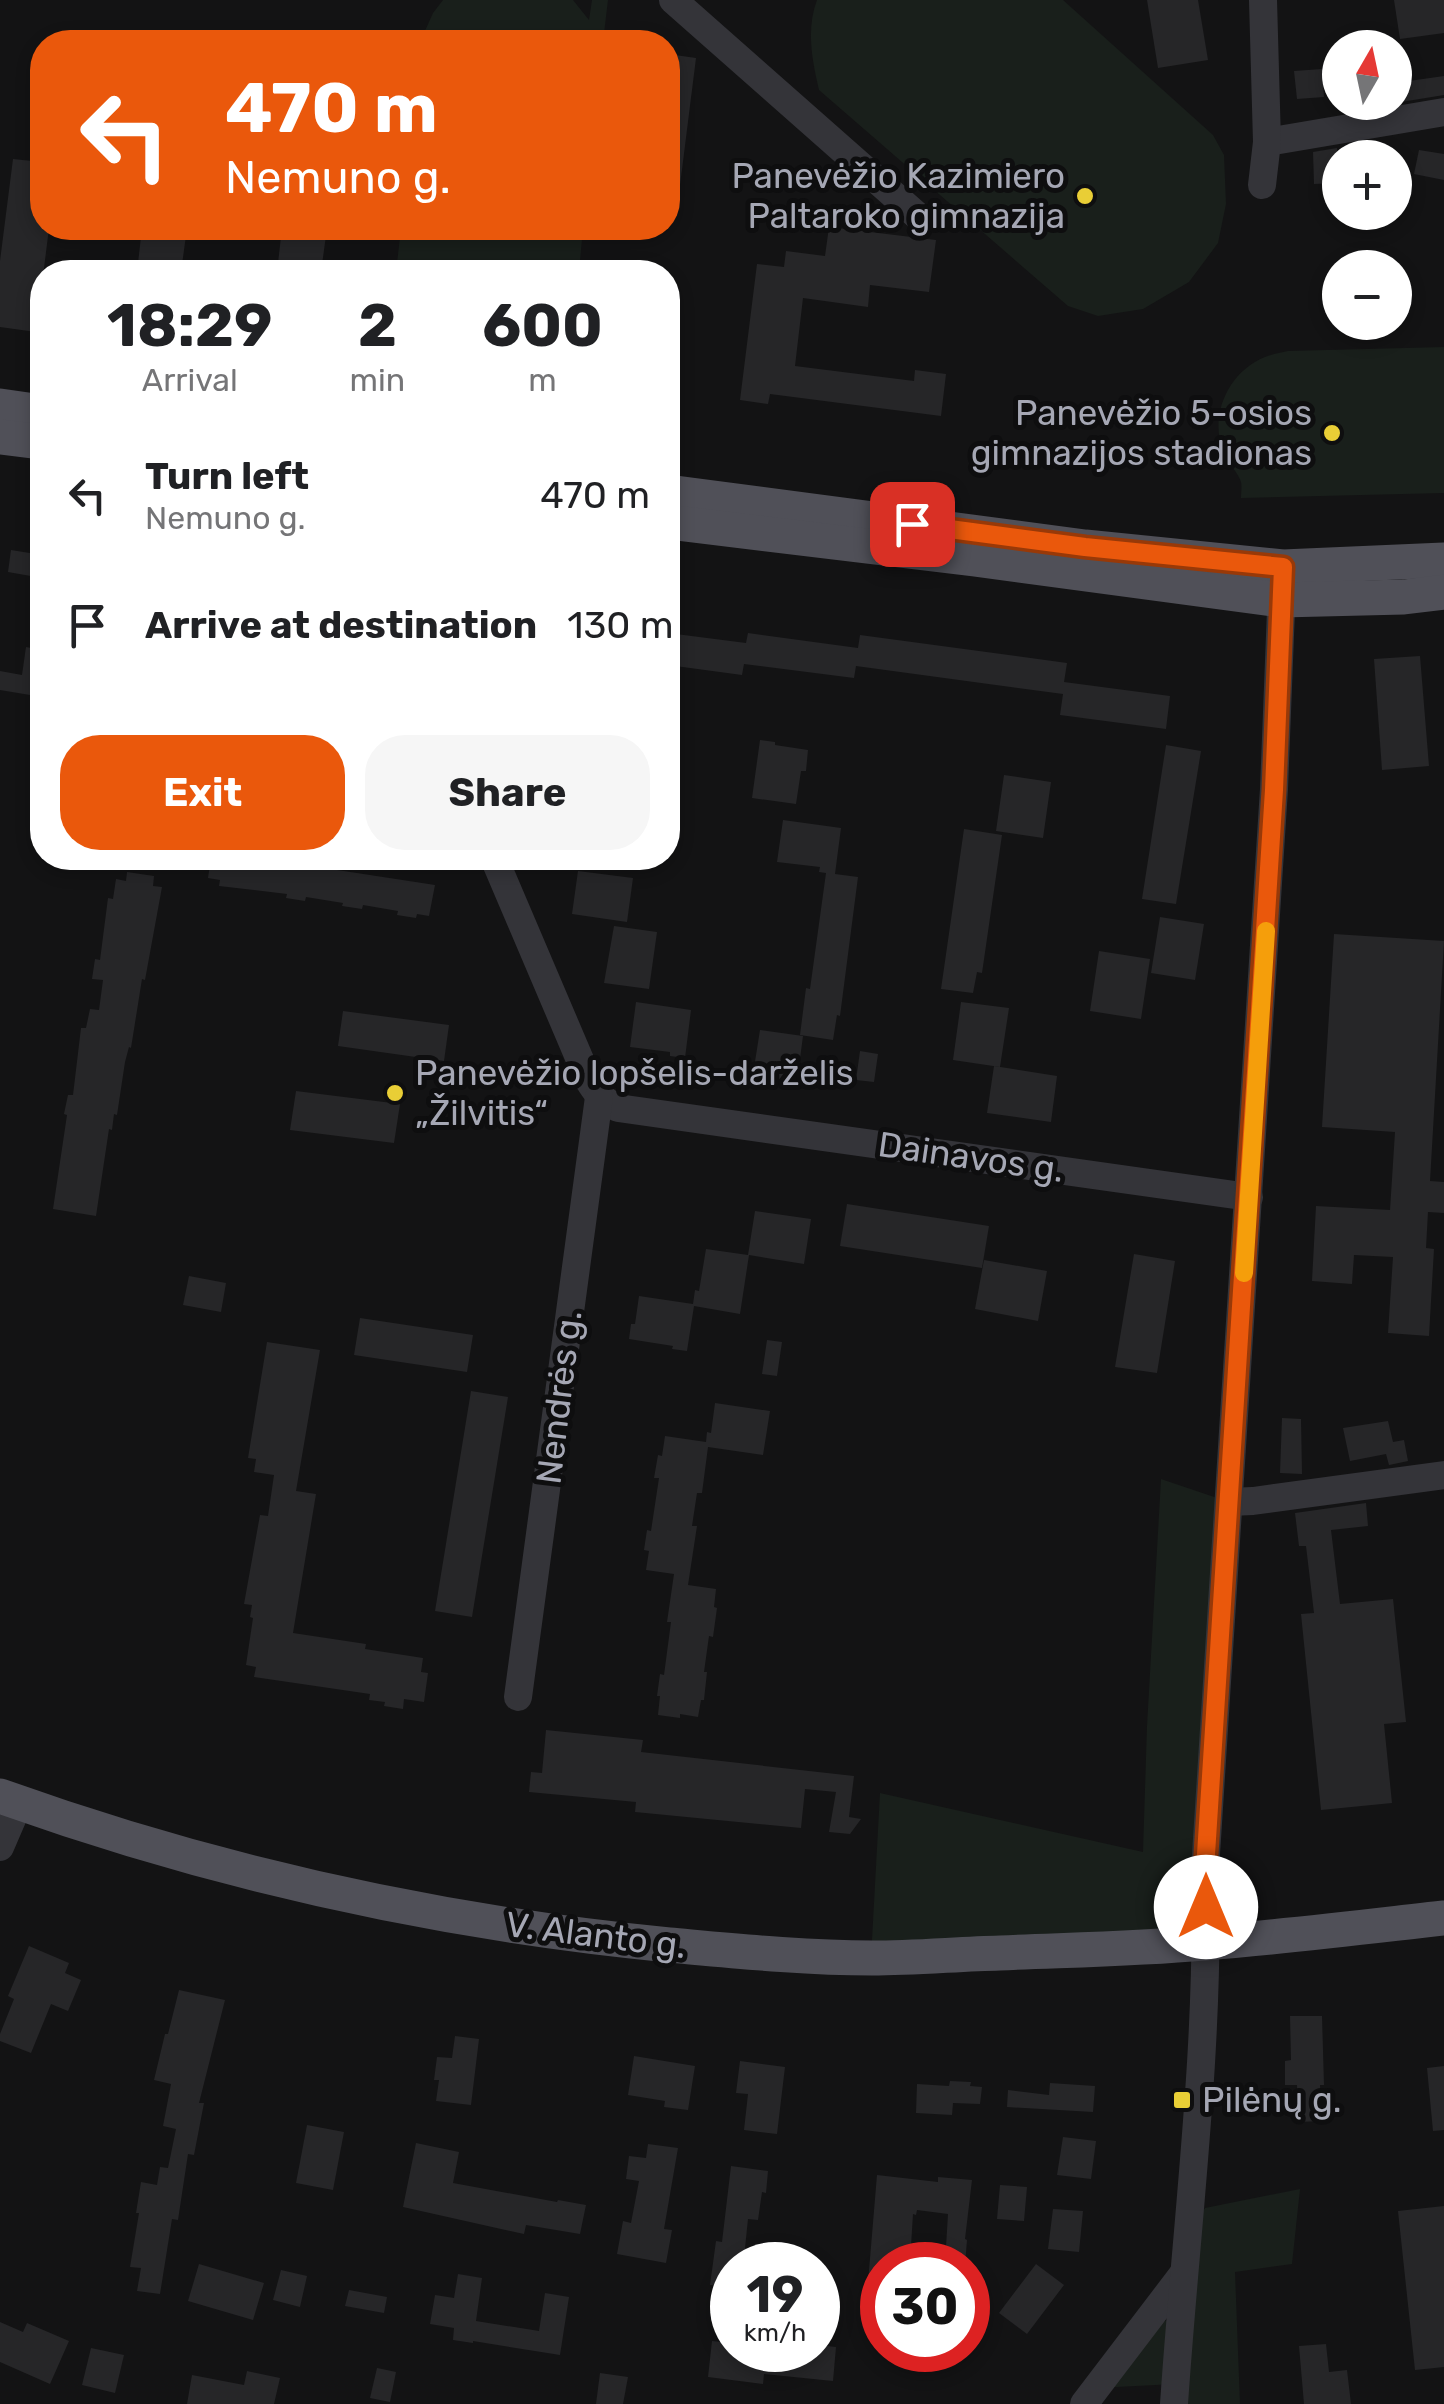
<!DOCTYPE html>
<meta charset="utf-8">
<style>
body{margin:0;font-family:Rubik,sans-serif;background:#f6f6f6;color:#202124;height:100vh;display:flex;flex-direction:column;font-size:38px;white-space:nowrap}
*{box-sizing:border-box;margin:0}
p{font-size:32px;color:#757577}
.icon{flex:none;width:55px;height:55px;fill:none;stroke:currentColor;stroke-width:2;stroke-linecap:round;stroke-linejoin:round}
.map{position:relative;flex:1;overflow:hidden}
.details{position:absolute;left:30px;top:260px;width:650px;height:610px;display:flex;flex-direction:column;background:#fff;border-radius:40px;box-shadow:0 5px 15px #0003}
.details>*{flex:none}
.top-card{position:absolute;left:30px;top:30px;width:650px;height:210px;border-radius:40px;box-shadow:0 5px 15px #0003;background:#ea580c;color:#fff;overflow:hidden}
.needle{width:65px;rotate:9deg}
.tools{position:absolute;left:1322px;top:30px;display:grid;gap:20px}
.tools a{display:grid;place-items:center;width:90px;height:90px;border-radius:50%;background:#fff;box-shadow:0 5px 15px #0003;font-size:50px}
.speed{position:absolute;left:710px;top:2242px;display:flex;gap:20px;font-size:50px;font-weight:700;text-align:center}
.speed>*{display:grid;place-content:center;width:130px;height:130px;border-radius:50%;background:#fff;box-shadow:0 5px 15px #0003;line-height:1}
.speed small{font-size:25px;font-weight:400}
.speed .limit{border:15px solid #d22;background:#fff;color:#111}
.pin{position:absolute;display:grid;place-items:center;width:85px;height:85px;color:#fff;margin:-42px;border-radius:20px;box-shadow:0 5px 15px #0006}
.me{position:absolute;width:110px;margin:-55px;rotate:0deg;stroke-linejoin:round;filter:drop-shadow(0 0 8px #0008)}
.turn{display:flex;align-items:center;gap:35px;height:210px;padding:0 30px;font-size:45px}
.turn .icon{width:130px;height:130px;stroke-width:2.5}
.turn b{display:block;font-size:70px;line-height:85px}
.eta{display:flex;justify-content:space-evenly;align-items:center;height:170px;text-align:center}
.eta b{font-size:60px;font-weight:700;line-height:70px}
.action{display:flex;gap:20px;margin-top:auto;padding:20px 30px}
.action a{flex:1;height:115px;border-radius:40px;background:#ea580c;color:#fff;font-size:40px;font-weight:700;line-height:115px;text-align:center}
.action a+a{background:#f6f6f6;color:#202124}
ul{padding:0;list-style:none}
li{display:flex;align-items:center;gap:30px;height:130px;padding:0 30px}
li div{flex:1}
li b{display:block;font-size:38px}
li em{font-style:normal}
.map>svg:first-child{display:block}
.green{fill:#191f1b}
.building{fill:#262628;fill-rule:evenodd}
.lines{fill:none;stroke-linecap:round;stroke-linejoin:round}
.minor{stroke:#343439;stroke-width:28}
.major{stroke:#505058;stroke-width:35}
.route-casing{stroke:#983908;stroke-width:25}
.route{stroke:#ea580c;stroke-width:18}
.slow{stroke:#f59e0b;stroke-width:18}
.poi-dot{fill:#e9ce36;stroke:#0e0e0f;stroke-width:4}
.labels{text-anchor:middle;dominant-baseline:central;stroke-width:10;stroke-linejoin:round;paint-order:stroke}
.poi-label{font-size:35px;fill:#a5a7b4;stroke:#0e0e0f;text-anchor:end}
.street-label{font-size:35px;fill:#a5a7b4;stroke:#0e0e0f}
</style>
<div class="map">
<svg width="1444" height="2404" viewBox="0 0 1444 2404">
<rect width="100%" height="100%" fill="#131314"/>
<!-- green -->
<g class="green">
<path d="M443,0H573L589,20L592,0H608L603,42H420L433,13Z"/>
<path d="M817,0H1063L1213,135L1224,155L1226,204L1218,243L1189,282L1143,309L1098,316L1068,306L819,90C812,60 806,29 817,0Z"/>
<path d="M401,228H583L579,272H396Z"/>
<path d="M1444,347V493L1241,498C1241,493 1242,487 1241,482C1239,474 1226,460 1222,448C1210,412 1230,371 1265,357C1272,354 1280,353 1288,351Z"/>
<path d="M1161,1479L1229,1502L1207,1943L871,1958L880,1793L1143,1852L1147,1726Z"/>
<path d="M1300,2189L1292,2264L1235,2272L1240,2404H1174L1175,2384L1097,2388L1150,2327L1188,2312L1199,2217L1205,2208Z"/>
</g>
<!-- building -->
<g class="building">
<path d="M1147,0H1198L1208,60L1158,68Z"/>
<path d="M1394,0H1444V33L1400,39Z"/>
<path d="M668,54L696,58L677,209L668,208Z"/>
<path d="M1322,69L1324,97L1297,99L1294,71Z"/>
<path d="M1444,76V95L1395,103V83Z"/>
<path d="M1337,148V183L1314,184L1313,152Z"/>
<path d="M1419,150L1444,154V180L1414,174Z"/>
<path d="M13,159L42,162V228H49L36,332L0,327V261Z"/>
<path d="M829,227L936,240L929,292L870,285L868,307L803,298L795,366L914,381L915,370L946,374L941,416L770,394L768,404L740,400L757,264L784,267L786,251L825,256Z"/>
<path d="M142,228H187L181,272H137Z"/>
<path d="M282,228H327L321,272H277Z"/>
<path d="M11,550L42,555V578L8,572Z"/>
<path d="M668,633L746,643L748,633L858,648L860,635L1067,663L1064,682L1170,696L1166,729L1060,715L1063,694L856,666L854,678L744,664L742,675L668,665Z"/>
<path d="M26,647L42,650V697L0,690V671L22,675Z"/>
<path d="M1420,656L1429,766L1382,770L1374,659Z"/>
<path d="M760,740L775,742V745L808,750L806,771H801L796,804L752,798Z"/>
<path d="M1166,745L1201,751L1176,904L1142,899Z"/>
<path d="M1004,775L1051,782L1043,838L996,831Z"/>
<path d="M783,820L841,828L835,874L858,877L840,1016L837,1015L833,1040L800,1035L806,988L810,989L826,873L819,872L820,867L777,862Z"/>
<path d="M964,829L1002,835L982,973L977,972L973,993L941,989Z"/>
<path d="M211,858H259L435,885L429,916L417,914L416,918L397,915L398,911L363,905L362,909L342,906L343,903L306,897L305,901L286,898L287,894L219,886L220,880L208,878Z"/>
<path d="M578,871L633,878L627,922L572,914Z"/>
<path d="M127,872L154,876L153,886L162,887L145,980L142,979L131,1048L129,1047L125,1062L117,1115L114,1114L112,1130L109,1129L96,1216L53,1209L67,1115L64,1114L68,1095H73L81,1028H86L90,1009L99,1010L103,980L92,979L95,959L100,960L108,898L113,899L116,879L126,881Z"/>
<path d="M1160,917L1204,924L1195,980L1151,973Z"/>
<path d="M614,926L657,932L649,989L604,983Z"/>
<path d="M1334,934L1444,941L1430,1181L1444,1182V1213L1428,1212L1426,1248L1434,1249L1429,1336L1388,1333L1393,1257L1354,1255L1352,1284L1312,1281L1316,1206L1390,1210L1395,1132L1322,1127Z"/>
<path d="M1099,951L1150,959L1141,1019L1090,1011Z"/>
<path d="M636,1002L691,1010L685,1058L670,1056V1052L630,1047Z"/>
<path d="M961,1002L1009,1008L1000,1067L953,1060Z"/>
<path d="M343,1011L449,1025L444,1061L338,1046Z"/>
<path d="M760,1030L803,1036L796,1089L748,1082L751,1067L754,1068Z"/>
<path d="M860,1051L878,1054L874,1082L856,1080Z"/>
<path d="M994,1066L1057,1076L1051,1122L987,1113Z"/>
<path d="M296,1091L400,1104L394,1143L290,1130Z"/>
<path d="M847,1204L989,1226L982,1268L840,1246Z"/>
<path d="M755,1211L811,1219L804,1264L749,1255L740,1314L694,1306L687,1351L672,1349L673,1346L629,1339L631,1324H635L639,1296L693,1304L695,1290L699,1291L706,1249L748,1255Z"/>
<path d="M1134,1254L1175,1261L1157,1373L1115,1367Z"/>
<path d="M984,1260L1047,1271L1038,1321L975,1309Z"/>
<path d="M189,1276L226,1283L221,1312L183,1305Z"/>
<path d="M360,1318L473,1335L467,1372L354,1355Z"/>
<path d="M767,1340L782,1342L777,1376L762,1374Z"/>
<path d="M267,1342L320,1350L296,1491L316,1494L293,1633L366,1644L365,1649L423,1658L421,1672L428,1673L424,1702L404,1699L403,1709L384,1706L385,1702L369,1700L370,1694L254,1677L256,1667L246,1665L253,1618L250,1617L252,1605L244,1604L260,1515L268,1516L274,1475L254,1472L256,1459L248,1458Z"/>
<path d="M471,1391L508,1397L472,1617L435,1611Z"/>
<path d="M715,1403L770,1411L763,1455L708,1447L702,1493H697L692,1526H697L688,1585L716,1589L714,1607L717,1608L713,1637L709,1636L704,1672H707L704,1700H701L698,1717L680,1714V1718L658,1715L660,1696H657L660,1674L664,1675L671,1622H667L674,1574L646,1570L649,1551L644,1550L647,1530L651,1531L659,1478H654L658,1455L662,1456L665,1436L706,1442L707,1432L711,1433Z"/>
<path d="M1282,1418L1301,1419L1302,1474L1280,1473Z"/>
<path d="M1388,1421L1393,1442L1404,1440L1408,1461L1389,1465L1386,1454L1350,1461L1343,1428Z"/>
<path d="M1366,1503L1368,1526L1331,1530L1340,1604L1393,1599L1406,1722L1384,1724L1392,1803L1321,1810L1301,1614L1314,1613L1306,1546H1299L1295,1513Z"/>
<path d="M546,1730L643,1740L641,1752L854,1776L849,1817L861,1819L850,1834L829,1832L836,1792L805,1789L801,1828L635,1812L636,1802L529,1792L531,1772L542,1773Z"/>
<path d="M29,1946L69,1963L65,1973L81,1980L68,2011L51,2004L31,2053L0,2041V2034L14,1999L8,1996Z"/>
<path d="M179,1990L225,2000L199,2103H204L194,2155L188,2154L178,2220L172,2219L160,2294L137,2291L141,2268L130,2267L139,2213H136L141,2182L157,2185L160,2167L168,2168L176,2129L163,2126L171,2084L154,2080L165,2034H168Z"/>
<path d="M1290,2016H1322L1324,2085H1320L1322,2121L1298,2122L1297,2085H1285V2061L1291,2060Z"/>
<path d="M455,2036L479,2039L471,2105L436,2101L439,2080H434L437,2057L452,2058Z"/>
<path d="M634,2056L695,2066L688,2110L664,2107L665,2101L628,2095Z"/>
<path d="M740,2061L785,2067L777,2134L744,2130L748,2094L736,2093Z"/>
<path d="M1444,2066V2130L1433,2131L1427,2068Z"/>
<path d="M950,2081L971,2082L970,2086L982,2087L980,2104L953,2103L952,2115L916,2113L917,2084L949,2086Z"/>
<path d="M1050,2083L1095,2086L1093,2112L1007,2107L1008,2090L1049,2095Z"/>
<path d="M307,2125L344,2132L333,2190L296,2183Z"/>
<path d="M1063,2137L1096,2141L1091,2179L1057,2175Z"/>
<path d="M416,2143L459,2152L453,2183L557,2202L558,2200L586,2205L580,2234L526,2225L524,2234L403,2207Z"/>
<path d="M648,2144L678,2148L664,2229L672,2230L666,2263L617,2254L623,2221L631,2223L639,2181L626,2179L629,2156L646,2158Z"/>
<path d="M731,2166L768,2171L766,2193L762,2192L758,2220L748,2219L745,2248L751,2249L749,2265H732V2287L710,2285L716,2241L722,2242Z"/>
<path d="M877,2175L938,2182V2177L972,2180L965,2239L967,2240L965,2265H882V2332L864,2330ZM917,2210L948,2214L946,2247L911,2246L913,2214L916,2215Z"/>
<path d="M1000,2185L1027,2187L1024,2221L997,2219Z"/>
<path d="M1444,2206V2367L1415,2370L1398,2211Z"/>
<path d="M1053,2209L1083,2211L1079,2252L1048,2249Z"/>
<path d="M199,2264L264,2283L253,2320L188,2301Z"/>
<path d="M1036,2264L1064,2285L1027,2334L999,2313Z"/>
<path d="M281,2270L307,2276L300,2307L273,2300Z"/>
<path d="M458,2274L482,2278L476,2321L539,2331L545,2293L569,2297L560,2355L473,2341V2343L453,2340L454,2328L430,2324L435,2295L454,2298Z"/>
<path d="M349,2290L387,2297L384,2313L345,2306Z"/>
<path d="M0,2322L23,2332L27,2323L69,2341L50,2384L0,2362Z"/>
<path d="M712,2341L732,2343V2350H818V2345L836,2347L833,2381L764,2374L763,2384L708,2377Z"/>
<path d="M1326,2344L1329,2372L1347,2370L1351,2404H1304L1299,2346Z"/>
<path d="M91,2348L124,2355L115,2393L82,2385Z"/>
<path d="M377,2368L396,2372L390,2402L370,2398Z"/>
<path d="M247,2371L280,2378L274,2404H187L192,2375L244,2385Z"/>
<path d="M600,2373L628,2377L623,2404H596Z"/>
</g>
<g class="lines">
<!-- minor -->
<g class="minor">
<path d="M673,0L921,219"/>
<path d="M1267,142L1444,112"/>
<path d="M1262,185L1267,142L1263,0"/>
<path d="M494,858L589,1081C597,1094 604,1102 618,1108L1249,1197"/>
<path d="M1229,1502L1253,1501L1444,1475"/>
<path d="M518,1697L599,1097"/>
<path d="M0,1847L19,1803"/>
<path d="M1084,2404L1183,2274"/>
<path d="M1174,2404C1186,2226 1210,2048 1205,1870L1274,789L1282,584"/>
</g>
<!-- major -->
<g class="major">
<path d="M0,406L42,412"/>
<path d="M0,437L42,442"/>
<path d="M668,492L1085,547L1283,567L1444,560"/>
<path d="M668,522L974,559L1281,600L1404,597L1444,592"/>
<path d="M0,1796C215,1873 441,1923 669,1945C736,1951 805,1958 872,1958C915,1958 958,1954 1000,1953C1068,1950 1136,1949 1204,1943C1284,1937 1364,1927 1444,1918"/>
</g>
</g>
<g class="lines">
<!-- route casing -->
<g class="route-casing">
<path id="route" d="M912,524L1085,547L1283,567L1274,790L1205,1870L1206,1907"/>
</g>
<!-- route -->
<use href="#route" class="route"/>
<!-- slow -->
<path class="slow" d="M1244,1273L1266,931"/>
</g>
<!-- markers -->
<g class="poi-dot">
<circle cx="1085" cy="196" r="10"/>
<circle cx="1332" cy="433" r="10"/>
<circle cx="395" cy="1093" r="10"/>
<rect x="1172" y="2090" width="20" height="20" rx="5"/>
</g>
<g class="labels">
<!-- poi labels -->
<g class="poi-label">
<text x="1065" y="176">Panevėžio Kazimiero<tspan x="1065" dy="40">Paltaroko gimnazija</tspan></text>
<text x="1312" y="413">Panevėžio 5-osios<tspan x="1312" dy="40">gimnazijos stadionas</tspan></text>
<text x="415" y="1073" text-anchor="start">Panevėžio lopšelis-darželis<tspan x="415" dy="40">„Žilvitis“</tspan></text>
<text x="1202" y="2100" text-anchor="start">Pilėnų g.</text>
</g>
<!-- street labels -->
<g class="street-label">
<text transform="translate(971 1157) rotate(8)">Dainavos g.</text>
<text transform="translate(559 1397) rotate(-83)">Nendrės g.</text>
<text transform="translate(596 1935) rotate(7)">V. Alanto g.</text>
</g>
</g>
</svg>
<div class="tools">
<a><svg class="needle" viewBox="-14 -14 28 28"><path d="M0-13l5 13h-10z" fill="#e53935"/><path d="M0 13l5-13h-10z" fill="#757577"/></svg></a>
<a>+</a>
<a>−</a>
</div>
<div class="speed"><div>19<small>km/h</small></div><div class="limit">30</div></div>
<div class="pin" style="left:912px;top:524px;background:#d93025"><svg class="icon" aria-label="arrive" viewBox="0 0 24 24"><path d="M6 21V4h12l-3 4 3 4H6"/></svg></div>
<svg class="me" style="left:1206px;top:1907px" viewBox="-20 -20 40 40"><circle r="19" fill="#fff"/><path d="M0-13L10 11 0 6-10 11z" fill="#ea580c"/></svg>
<div class="top-card">
<div class="turn"><svg class="icon" aria-label="left" viewBox="0 0 24 24"><path d="M17 20v-9H6M10 6l-5 5 5 5"/></svg><div><b>470 m</b>Nemuno g.</div></div>
</div>
<section class="details">
<div class="eta">
<div><b>18:29</b><p>Arrival</p></div>
<div><b>2</b><p>min</p></div>
<div><b>600</b><p>m</p></div>
</div>
<ul>
<li><svg class="icon" aria-label="left" viewBox="0 0 24 24"><path d="M17 20v-9H6M10 6l-5 5 5 5"/></svg><div><b>Turn left</b><p>Nemuno g.</p></div><em>470 m</em></li>
<li><svg class="icon" aria-label="arrive" viewBox="0 0 24 24"><path d="M6 21V4h12l-3 4 3 4H6"/></svg><div><b>Arrive at destination</b></div><em>130 m</em></li>
</ul>
<div class="action"><a>Exit</a><a>Share</a></div>
</section>
</div>
